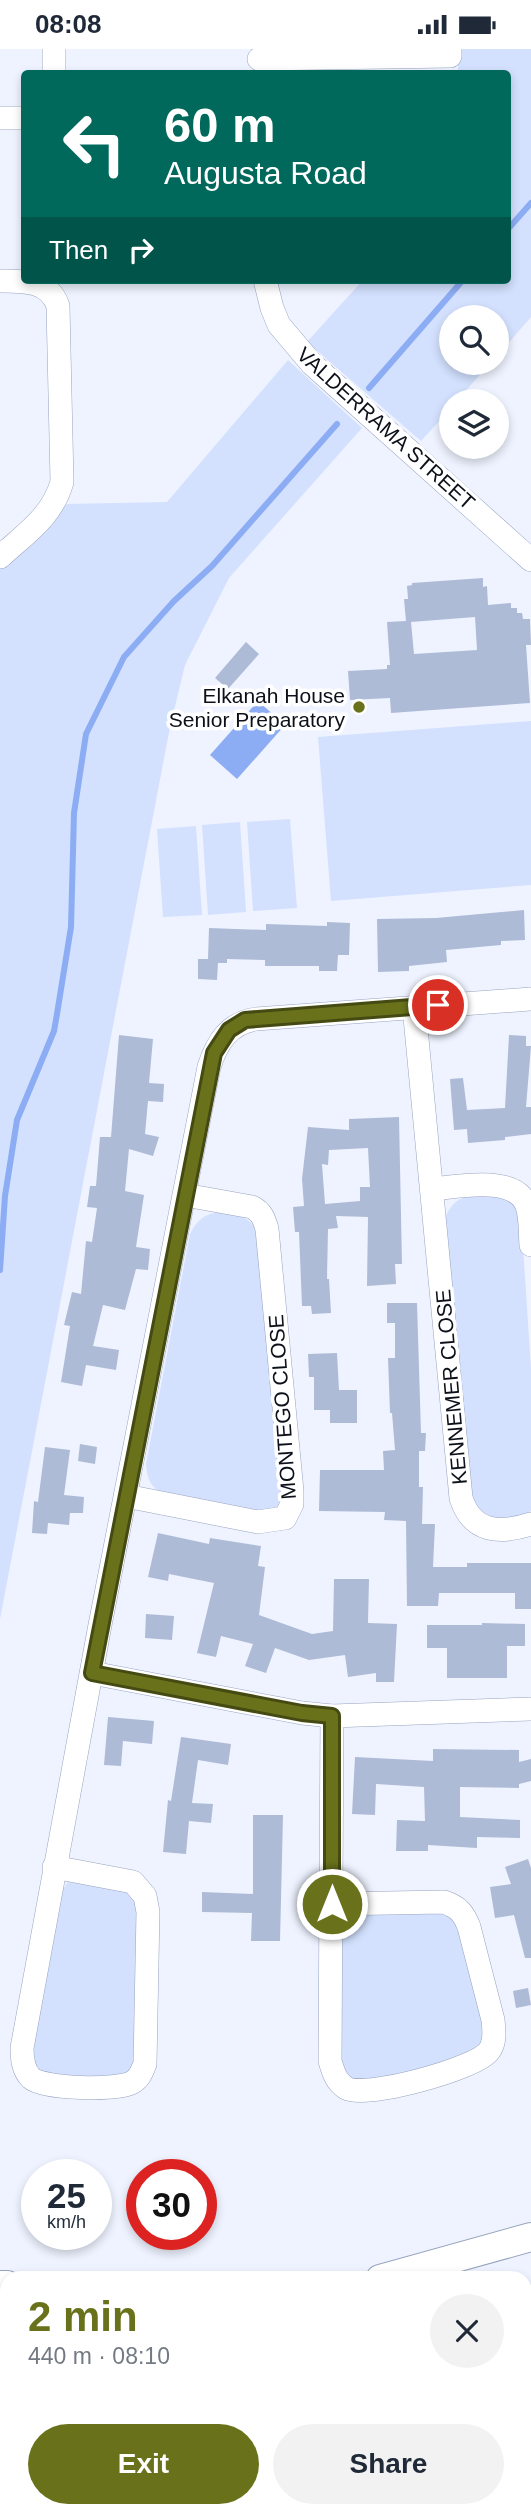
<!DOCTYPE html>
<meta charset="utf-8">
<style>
body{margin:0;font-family:Helvetica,sans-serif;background:#f2f2f3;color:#1f2937;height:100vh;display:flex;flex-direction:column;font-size:26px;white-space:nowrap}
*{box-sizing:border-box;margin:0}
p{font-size:23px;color:#747a83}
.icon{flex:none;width:38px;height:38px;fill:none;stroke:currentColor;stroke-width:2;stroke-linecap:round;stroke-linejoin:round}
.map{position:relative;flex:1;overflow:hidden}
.side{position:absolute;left:0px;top:2222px;width:532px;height:247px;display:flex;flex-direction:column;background:#fff;border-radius:21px 21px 0 0;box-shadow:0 4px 10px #0003}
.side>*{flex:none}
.guide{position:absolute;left:21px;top:21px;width:490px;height:214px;border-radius:7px;box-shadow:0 4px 10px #0003;background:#00695c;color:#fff;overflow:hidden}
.controls{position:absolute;left:439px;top:256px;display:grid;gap:14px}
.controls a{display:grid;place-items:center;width:70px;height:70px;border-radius:50%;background:#fff;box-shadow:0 4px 10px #0003;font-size:35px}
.speed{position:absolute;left:21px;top:2110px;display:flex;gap:14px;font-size:35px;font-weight:700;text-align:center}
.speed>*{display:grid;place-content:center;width:91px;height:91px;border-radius:50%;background:#fff;box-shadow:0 4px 10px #0003;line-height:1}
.speed small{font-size:18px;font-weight:400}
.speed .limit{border:10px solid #d22;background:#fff;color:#111}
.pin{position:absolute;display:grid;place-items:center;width:60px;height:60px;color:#fff;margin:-30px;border:4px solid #fff;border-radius:50%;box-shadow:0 2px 7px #0007}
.me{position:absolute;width:77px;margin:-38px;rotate:0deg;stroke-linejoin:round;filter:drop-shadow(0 0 5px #0008)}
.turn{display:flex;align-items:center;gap:24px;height:147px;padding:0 28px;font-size:32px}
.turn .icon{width:91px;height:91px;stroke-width:2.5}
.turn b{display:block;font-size:49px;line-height:60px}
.then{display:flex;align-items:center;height:66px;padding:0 28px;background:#0003;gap:14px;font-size:26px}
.round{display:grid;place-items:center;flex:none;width:74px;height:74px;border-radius:37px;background:#f2f2f3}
.overview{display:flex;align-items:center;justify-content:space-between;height:119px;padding:0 28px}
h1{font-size:42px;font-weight:700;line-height:52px;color:#69721b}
.cta{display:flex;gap:14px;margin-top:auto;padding:14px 28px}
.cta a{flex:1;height:80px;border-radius:42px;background:#69721b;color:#fff;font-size:28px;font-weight:700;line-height:80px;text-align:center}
.cta a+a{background:#f2f2f3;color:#1f2937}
.status{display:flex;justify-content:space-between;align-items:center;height:49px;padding:0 35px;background:#fff;direction:ltr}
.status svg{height:19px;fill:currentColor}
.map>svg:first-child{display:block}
.green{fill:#d3e1fe}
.water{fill:#8cacf3}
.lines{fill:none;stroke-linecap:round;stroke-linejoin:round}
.stream{stroke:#8cacf3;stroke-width:6}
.building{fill:#aebbd6;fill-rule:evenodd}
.minor-casing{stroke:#98a4bf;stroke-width:24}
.tertiary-casing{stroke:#98a4bf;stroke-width:30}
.minor{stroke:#fff;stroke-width:23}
.tertiary{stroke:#fff;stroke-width:28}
.route-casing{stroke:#444a12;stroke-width:18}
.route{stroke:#69721b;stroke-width:12}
.poi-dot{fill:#69721b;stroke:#fff;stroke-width:2.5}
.labels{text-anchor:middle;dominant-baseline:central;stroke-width:7;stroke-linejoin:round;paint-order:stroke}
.street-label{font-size:21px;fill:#0c1019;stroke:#fff}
.poi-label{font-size:21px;fill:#0c1019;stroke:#fff;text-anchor:end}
</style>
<div class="status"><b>08:08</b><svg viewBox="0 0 49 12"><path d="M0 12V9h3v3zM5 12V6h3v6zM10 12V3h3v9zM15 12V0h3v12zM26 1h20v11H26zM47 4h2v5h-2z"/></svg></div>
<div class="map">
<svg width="531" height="2469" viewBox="0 0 531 2469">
<rect width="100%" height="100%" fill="#eef3ff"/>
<!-- green -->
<g class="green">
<path d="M458,0H531V268L497,307V268H452V313H491L457,352H452L451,359L421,392L307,293L363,231H508V24H458Z"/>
<path d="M288,311L362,379L229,529L185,616L170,678L0,1570V519L67,455L167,453Z"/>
<path d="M531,672V836L331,852L318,688Z"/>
<path d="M290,770L297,859L253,862L247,773Z"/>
<path d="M240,773L246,863L208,866L202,776Z"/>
<path d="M196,777L202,866L163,868L157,780Z"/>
<path d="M476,1146L510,1149L521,1167L531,1320V1462C524,1467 517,1468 508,1469C487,1471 481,1464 470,1447L444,1171C451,1154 458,1148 476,1146Z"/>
<path d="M221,1163C238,1166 251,1167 258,1185L283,1452L279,1459L263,1464C242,1460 170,1451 156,1440C148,1433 147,1425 146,1415L190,1185C197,1171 205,1164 221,1163Z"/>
<path d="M68,1833L131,1840L137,1847L143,2006L124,2029L51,2032L30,2014L55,1851Z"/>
<path d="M436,1861L452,1868L458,1877L486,1981L485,1989L472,2007L369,2036L346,2027L340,2015V1887C343,1876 348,1870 358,1865Z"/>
<path d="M0,2254H6L7,2257V2462H88L91,2469H0Z"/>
</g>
<!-- water -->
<path class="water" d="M258,652L285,676L237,730L210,706Z"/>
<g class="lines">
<!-- stream -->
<g class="stream">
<path d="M508,180L531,154"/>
<path d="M369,339L463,231"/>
<path d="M0,1221L5,1147L17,1071L54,982L57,965L71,878L74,764L86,685L124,608L174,552L212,517L337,375"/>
<path d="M0,2464L3,2469"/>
</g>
</g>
<!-- building -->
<g class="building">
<path d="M483,529V538L487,537L488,556L511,554V559H517V564H522L523,570H530L531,596H526L530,654L391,664L390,649L350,651L348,622L387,620V616H390L387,573L406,572L404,550H408L407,537L412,536V534ZM475,568L477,601L414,605L411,573Z"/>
<path d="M246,593L259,605L228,640L215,629Z"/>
<path d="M524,861L525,891L501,892V896L446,901L447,913L409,917V922L378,923L377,870L436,869Z"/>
<path d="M327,873L350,874L349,906H338L337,922H319V917H265V911L227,910V914H218L217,931L198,930V910H208L209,879L266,881V875L327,877Z"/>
<path d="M119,986L153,990L149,1034L164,1035L163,1053L148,1052L145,1085L159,1088L153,1107L129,1100L125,1142L144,1146L136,1198L150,1200L148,1221L136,1220L125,1261L103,1256L93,1297L119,1301L116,1321L86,1316L82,1337L61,1333L70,1277L64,1276L72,1243L81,1245L86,1192L92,1193L97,1159L87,1158L90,1137H96L100,1088H111Z"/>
<path d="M509,986L526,987V997H531L526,1058H531V1085L505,1088V1091L468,1094L467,1080L454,1081L450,1030L463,1029L467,1061L505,1059Z"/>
<path d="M399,1068L402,1215H395L396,1235L367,1237L368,1168L336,1167L338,1179L328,1180L327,1230H329L331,1264L312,1265L311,1257H302L299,1183H295L293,1158L304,1157L302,1130L308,1078L349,1081V1070ZM368,1099L370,1138H360V1152L325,1155L322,1115L328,1116L329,1101Z"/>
<path d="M387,1254H417L421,1384H426L425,1402H419V1438H423L422,1475H435L433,1518H467V1514H531V1560H515V1544H439L438,1557H407L406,1472L384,1471L385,1463L319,1462L320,1421H384L383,1402L395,1401L392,1364H390L388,1309H395V1274H387Z"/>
<path d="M337,1304L339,1341H357V1374H330V1361H314V1328H309L308,1305Z"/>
<path d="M80,1395L97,1398L95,1415L78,1412Z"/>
<path d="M45,1398L70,1401L64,1446L84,1448L83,1464H70L69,1476L48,1474L47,1485L32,1484L34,1452L38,1453Z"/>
<path d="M158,1484L209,1495L210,1489L261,1497L258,1517L265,1518L259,1566L312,1585L333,1582L334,1530H369L368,1574L397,1575L394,1633H376V1624L348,1628L345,1606L309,1611L275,1599L266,1624L245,1617L253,1595L221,1587L216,1608L197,1604L214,1534L169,1525L168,1532L148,1528Z"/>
<path d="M146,1565L174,1567L172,1591L145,1589Z"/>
<path d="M482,1574L525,1575V1597H507V1629H447V1599H427V1576H482Z"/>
<path d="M108,1668L154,1672L152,1695L123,1692L121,1717L104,1716Z"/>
<path d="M181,1688L231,1695L228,1716L198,1711L192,1754L213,1755L211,1774L189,1772L186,1805L163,1803L168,1751L171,1752Z"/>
<path d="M433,1700L519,1701V1713L531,1710V1732L519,1735V1739L460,1738V1768L520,1771V1789L477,1788V1799L428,1796V1802H396L397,1771L425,1772L424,1738L376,1735L375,1766L352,1765L355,1708L433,1712Z"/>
<path d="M253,1766H283L280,1892H251L252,1864L202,1863V1843L253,1845Z"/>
<path d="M528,1810L531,1819V1909H525L514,1866L495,1869L490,1838L511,1835L505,1818Z"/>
<path d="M528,1939L531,1956L516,1959L513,1942Z"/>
</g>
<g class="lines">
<!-- minor casing -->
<g class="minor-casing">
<g id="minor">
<path d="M54,0V24"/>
<path d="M259,10L450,7V0"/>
<path d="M0,69H24"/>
<path d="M265,231L272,259L279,276L312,315L531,511"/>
<path d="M0,232C24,232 49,231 58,257L62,433C52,468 26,484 0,508"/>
<path d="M414,958L461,1449C472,1484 500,1485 531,1475"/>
<path d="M432,1140C458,1138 516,1125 527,1157C531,1169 530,1183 531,1196"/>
<path d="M126,1447L258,1473L285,1469L292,1455V1442L267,1180C264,1170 262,1163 252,1158L185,1146"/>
<path d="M92,1624L302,1664L332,1667L531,1660"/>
<path d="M54,1818L133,1833L145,1847L148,1863L145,2015C142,2022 140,2029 133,2033C118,2042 44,2040 31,2029C23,2021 22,2010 22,1999L100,1576L209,1018C217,993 229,974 256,970L531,950"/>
<path d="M332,1855L444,1853C459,1858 464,1865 469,1878L493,1971C494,1981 496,1993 489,2002C476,2020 365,2050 346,2039C336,2033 333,2022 330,2012L332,1667"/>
<path d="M525,2391L531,2389"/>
<path d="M103,2462V2469"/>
<path d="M300,2462L302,2469"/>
<path d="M512,2462L515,2469"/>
</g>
</g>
<!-- tertiary casing -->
<g class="tertiary-casing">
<g id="tertiary">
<path d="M380,2230L531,2188"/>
<path d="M0,2236H7"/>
</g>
</g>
<!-- minor -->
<use href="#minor" class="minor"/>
<!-- tertiary -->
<use href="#tertiary" class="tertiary"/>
</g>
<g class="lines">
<!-- route casing -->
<g class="route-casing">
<path id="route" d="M332,1855V1667L302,1664L92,1624L214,1004L229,981L245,971L438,956"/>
</g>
<!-- route -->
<use href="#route" class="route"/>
</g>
<!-- markers -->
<circle class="poi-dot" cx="359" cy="658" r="7"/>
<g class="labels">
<!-- street labels -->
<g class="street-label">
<text transform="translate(386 379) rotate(42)">VALDERRAMA STREET</text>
<text transform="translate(451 1338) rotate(-95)">KENNEMER CLOSE</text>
<text transform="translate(282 1358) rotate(-94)">MONTEGO CLOSE</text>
</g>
<!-- poi labels -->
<g class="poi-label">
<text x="345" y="646">Elkanah House<tspan x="345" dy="24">Senior Preparatory</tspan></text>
</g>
</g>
</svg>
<div class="controls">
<a><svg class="icon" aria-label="search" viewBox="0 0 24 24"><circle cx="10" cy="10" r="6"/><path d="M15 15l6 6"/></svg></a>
<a><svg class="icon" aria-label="layers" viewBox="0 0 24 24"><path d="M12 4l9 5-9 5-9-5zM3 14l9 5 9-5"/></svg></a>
</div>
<div class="speed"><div>25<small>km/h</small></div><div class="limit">30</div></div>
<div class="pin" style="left:438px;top:956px;background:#d93025"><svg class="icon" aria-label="arrive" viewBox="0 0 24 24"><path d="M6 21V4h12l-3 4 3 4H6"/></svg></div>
<svg class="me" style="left:332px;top:1855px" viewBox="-20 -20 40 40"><circle r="17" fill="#69721b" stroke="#fff" stroke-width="3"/><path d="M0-11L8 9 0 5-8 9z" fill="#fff"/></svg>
<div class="guide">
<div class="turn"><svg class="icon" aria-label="left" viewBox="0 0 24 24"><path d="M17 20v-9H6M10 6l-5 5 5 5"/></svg><div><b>60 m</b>Augusta Road</div></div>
<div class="then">Then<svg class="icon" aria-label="right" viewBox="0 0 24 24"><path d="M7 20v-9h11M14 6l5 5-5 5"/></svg></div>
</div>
<section class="side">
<div class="overview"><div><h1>2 min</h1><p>440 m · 08:10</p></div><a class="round"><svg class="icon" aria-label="close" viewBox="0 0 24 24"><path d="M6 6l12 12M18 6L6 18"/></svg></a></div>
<div class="cta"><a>Exit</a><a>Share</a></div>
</section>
</div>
